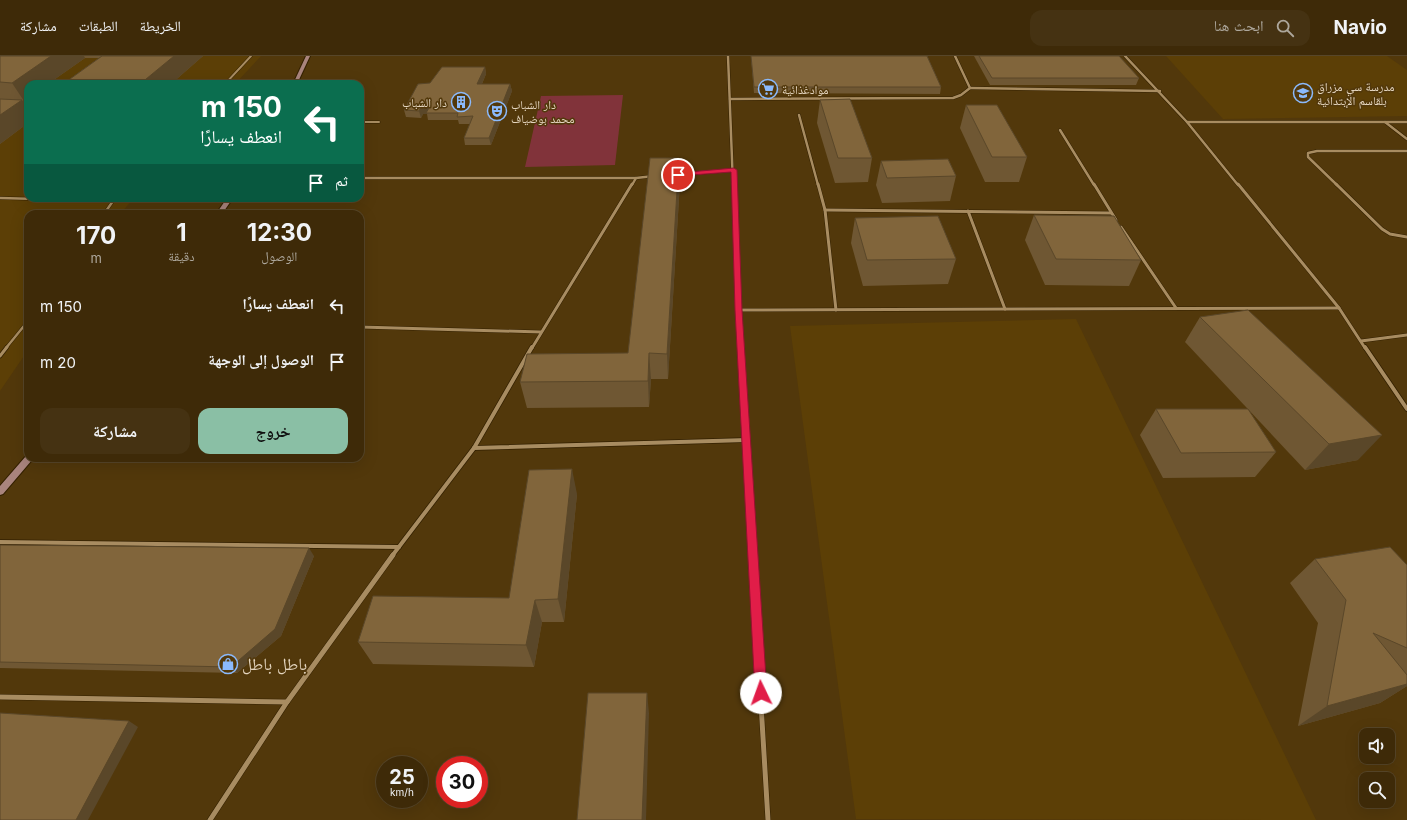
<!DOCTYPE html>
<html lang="ar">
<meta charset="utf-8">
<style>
body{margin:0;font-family:Inter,"Noto Naskh Arabic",sans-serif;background:#453212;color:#f1f3f6;direction:rtl;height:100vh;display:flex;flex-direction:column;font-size:15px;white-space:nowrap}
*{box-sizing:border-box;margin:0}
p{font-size:13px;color:#ada79c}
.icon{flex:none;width:22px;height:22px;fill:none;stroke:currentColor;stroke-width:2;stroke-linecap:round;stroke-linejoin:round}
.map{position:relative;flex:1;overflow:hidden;direction:ltr}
.sheet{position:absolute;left:24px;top:154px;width:340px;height:252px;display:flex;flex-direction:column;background:#3e2a08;border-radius:12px;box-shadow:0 4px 16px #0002,0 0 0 1px #574629;direction:rtl}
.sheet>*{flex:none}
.top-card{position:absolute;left:24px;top:24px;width:340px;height:122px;border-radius:12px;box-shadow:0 4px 16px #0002,0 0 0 1px #574629;direction:rtl;background:#0b6e4f;color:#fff;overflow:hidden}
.fabs{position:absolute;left:1359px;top:672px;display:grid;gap:8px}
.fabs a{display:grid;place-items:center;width:36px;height:36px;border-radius:8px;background:#3e2a08;box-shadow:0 4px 16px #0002,0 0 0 1px #574629;font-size:20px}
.speed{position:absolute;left:376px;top:700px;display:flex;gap:8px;font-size:20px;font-weight:700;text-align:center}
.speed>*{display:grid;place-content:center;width:52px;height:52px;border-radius:50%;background:#3e2a08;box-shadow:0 4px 16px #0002,0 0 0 1px #574629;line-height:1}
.speed small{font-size:10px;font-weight:400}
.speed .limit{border:6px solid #d22;background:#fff;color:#111}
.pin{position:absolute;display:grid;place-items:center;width:34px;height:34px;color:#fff;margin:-17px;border:2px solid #fff;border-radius:50%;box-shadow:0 1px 4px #0007}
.me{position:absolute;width:44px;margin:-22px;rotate:357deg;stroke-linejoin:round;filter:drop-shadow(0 0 3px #0008)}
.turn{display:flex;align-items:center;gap:14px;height:84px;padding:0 16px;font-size:18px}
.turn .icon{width:52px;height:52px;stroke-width:2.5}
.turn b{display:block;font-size:28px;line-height:34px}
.then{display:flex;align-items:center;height:38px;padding:0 16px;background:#0003;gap:8px;font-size:15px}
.eta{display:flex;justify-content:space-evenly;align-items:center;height:68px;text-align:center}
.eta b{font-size:24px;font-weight:700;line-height:28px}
.action{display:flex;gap:8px;margin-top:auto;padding:8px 16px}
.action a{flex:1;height:46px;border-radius:12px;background:#8abfa5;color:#111;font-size:16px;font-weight:700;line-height:46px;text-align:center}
.action a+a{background:#453212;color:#f1f3f6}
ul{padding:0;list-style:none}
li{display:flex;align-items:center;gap:12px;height:56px;padding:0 16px}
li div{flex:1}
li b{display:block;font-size:15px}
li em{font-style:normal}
header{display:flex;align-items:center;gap:24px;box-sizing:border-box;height:56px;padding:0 20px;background:#3e2a08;border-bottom:1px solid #574629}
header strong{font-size:19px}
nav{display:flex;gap:22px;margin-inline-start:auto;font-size:14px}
.search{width:280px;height:36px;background:#453212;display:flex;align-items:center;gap:10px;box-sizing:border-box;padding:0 14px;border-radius:12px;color:#ada79c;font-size:15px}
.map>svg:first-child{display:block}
.built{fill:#5c3f06}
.green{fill:#81333a}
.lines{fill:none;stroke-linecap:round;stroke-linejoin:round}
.lane-far2-casing{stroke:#332000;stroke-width:3}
.lane-far1-casing{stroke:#332000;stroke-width:3.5}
.lane-casing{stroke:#332000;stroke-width:4.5}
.street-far3-casing{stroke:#332000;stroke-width:3.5}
.street-far2-casing{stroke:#332000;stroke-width:4}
.street-far1-casing{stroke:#332000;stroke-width:5.5}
.street-casing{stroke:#332000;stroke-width:6}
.secondary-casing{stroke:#332000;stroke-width:2}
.lane-far2{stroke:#a88c61;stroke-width:2}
.lane-far1{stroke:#a88c61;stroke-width:2.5}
.lane{stroke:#a88c61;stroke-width:3}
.street-far3{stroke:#a88c61;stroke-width:2.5}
.street-far2{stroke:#a88c61;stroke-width:3}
.street-far1{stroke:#a88c61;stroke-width:4}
.street{stroke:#a88c61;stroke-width:5}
.secondary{fill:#a9847d;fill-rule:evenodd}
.wall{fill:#6f5733}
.shaded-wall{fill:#5a4729}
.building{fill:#81653b;stroke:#5a4729}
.route{fill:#e11d48;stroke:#92132f}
.labels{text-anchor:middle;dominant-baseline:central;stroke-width:3;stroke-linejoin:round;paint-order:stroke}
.far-poi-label{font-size:12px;fill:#e4d5bf;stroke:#52380b;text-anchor:start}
.near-poi-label{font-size:17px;fill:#e4d5bf;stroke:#52380b;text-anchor:start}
</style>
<header>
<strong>Navio</strong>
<div class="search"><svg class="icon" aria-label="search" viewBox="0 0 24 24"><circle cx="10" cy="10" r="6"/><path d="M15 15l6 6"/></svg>ابحث هنا</div>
<nav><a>الخريطة</a><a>الطبقات</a><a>مشاركة</a></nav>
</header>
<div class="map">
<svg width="1407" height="764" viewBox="0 0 1407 764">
<rect width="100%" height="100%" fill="#52380b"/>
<!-- built -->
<g class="built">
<path d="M0,0H261L235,28H28V142H134L120,158H28V294L0,335Z"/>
<path d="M1166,0H1387L1407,14V60L1223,63Z"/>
<path d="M1076,263L1316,764L856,763L790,270Z"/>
</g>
<!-- green -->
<path class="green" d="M623,39L615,109L525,111L541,40Z"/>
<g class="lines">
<!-- lane-far2 casing -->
<g class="lane-far2-casing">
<g id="lane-far2">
<path d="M225,28L251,0"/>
<path d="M360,66H379"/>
</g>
</g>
<!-- lane-far1 casing -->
<g class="lane-far1-casing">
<g id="lane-far1">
<path d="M0,142L113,145L104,158"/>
<path d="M6,292L28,265"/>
</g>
</g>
<!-- lane casing -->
<g class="lane-casing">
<path id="lane" d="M0,300L7,291"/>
</g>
<!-- street-far3 casing -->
<g class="street-far3-casing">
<g id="street-far3">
<path d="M728,0L733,129"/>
<path d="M1125,0L1187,66L1238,129"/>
<path d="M970,32L1160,35"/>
<path d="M730,43L953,42L961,39L970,32L955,0"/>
<path d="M799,59L818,129"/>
<path d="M1187,66H1407"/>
<path d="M1385,66L1407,83"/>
<path d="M1060,74L1094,129"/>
<path d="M676,119L734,114"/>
<path d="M360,122H636L654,120"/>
<path d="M632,129L636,122"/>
<path d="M1337,129L1308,101V97L1317,95H1407"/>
</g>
</g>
<!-- street-far2 casing -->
<g class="street-far2-casing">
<g id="street-far2">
<path d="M733,128L740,292"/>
<path d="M818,128L825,154L836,254"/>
<path d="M1094,128L1116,164"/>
<path d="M1238,128L1339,252L1365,292"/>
<path d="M1336,128L1382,173L1390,178L1407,181"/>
<path d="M825,154L1111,157"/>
<path d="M968,155L1005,253"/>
<path d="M1121,171L1176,252"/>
<path d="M738,254L1339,252"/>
<path d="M360,271L541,276"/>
<path d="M1361,285L1407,279"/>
<path d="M532,292L632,128"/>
</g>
</g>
<!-- street-far1 casing -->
<g class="street-far1-casing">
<g id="street-far1">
<path d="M740,291L752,500"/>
<path d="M1365,291L1407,353"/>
<path d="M474,392L747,384"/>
<path d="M0,486L399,491"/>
<path d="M392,500L474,392L532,291"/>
</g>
</g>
<!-- street casing -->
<g class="street-casing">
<g id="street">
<path d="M752,499L768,764"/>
<path d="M0,641L287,646"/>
<path d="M210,764L287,646L393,499"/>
</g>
</g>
<!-- secondary casing -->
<g class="secondary-casing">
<g id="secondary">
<path d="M306,0H310L297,28H293Z"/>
<path d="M227,142H233L222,158H216Z"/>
<path d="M28,399V402H33L32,404L3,438L0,439V430L26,400Z"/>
</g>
</g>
<!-- lane-far2 -->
<use href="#lane-far2" class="lane-far2"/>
<!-- lane-far1 -->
<use href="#lane-far1" class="lane-far1"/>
<!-- lane -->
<use href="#lane" class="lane"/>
<!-- street-far3 -->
<use href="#street-far3" class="street-far3"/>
<!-- street-far2 -->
<use href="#street-far2" class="street-far2"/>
<!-- street-far1 -->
<use href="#street-far1" class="street-far1"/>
<!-- street -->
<use href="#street" class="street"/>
<!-- secondary -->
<use href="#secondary" class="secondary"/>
</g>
<!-- wall -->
<g class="wall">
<path d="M0,0H203L171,28H63L99,2H85L48,28H28L23,45L28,52V67L0,88Z"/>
<path d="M751,0H927L941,31L940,38L754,37Z"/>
<path d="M974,0H1119L1139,22L1136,29H990Z"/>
<path d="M485,11L486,18L482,28H510L512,35L491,89H465L464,82L470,68H459L458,64H428L427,58H423L421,62L406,61L404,54L430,27Z"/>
<path d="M820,44L872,102L868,126L835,127L817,67Z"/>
<path d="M966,49L1027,101L1019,126H985L960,72Z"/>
<path d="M679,102L680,126L668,323H651L649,351L527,352L520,326L628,297Z"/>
<path d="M881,105L956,120L950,145L882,147L876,129Z"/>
<path d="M1034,159L1141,204L1129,230L1045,229L1025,184Z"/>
<path d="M855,162L956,203L948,228L863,230L851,187Z"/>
<path d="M1200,261L1358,404L1305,414L1185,286Z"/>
<path d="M1156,353L1276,396L1255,421L1163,422L1140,379Z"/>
<path d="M577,438L564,566H542L534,611L373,608L358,586L509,542Z"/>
<path d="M0,489L314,500L281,580L237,617L0,612Z"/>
<path d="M1315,503L1407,509V630L1380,647L1298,670L1318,567L1290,527Z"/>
</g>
<!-- shaded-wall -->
<g class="shaded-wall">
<path d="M51,0H84L85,2L48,28H28V42L24,45L12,27Z"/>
<path d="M174,0H203L171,28H140Z"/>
<path d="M485,11L486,18L479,35L477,28Z"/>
<path d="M510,28L512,35L491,89L489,82Z"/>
<path d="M22,44L28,52V67L0,88V59Z"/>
<path d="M430,50L427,58H423L421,62L419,55L421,51Z"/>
<path d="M679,102L680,126L668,323L667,298Z"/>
<path d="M649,297L651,323L649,351L648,325Z"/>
<path d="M1382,379L1358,404L1305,414L1329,388Z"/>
<path d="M572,413L577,438L564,566L558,543Z"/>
<path d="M309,492L314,500L281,580L237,617L231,611Z"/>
<path d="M535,544L542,566L534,611L526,589Z"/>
<path d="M1407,628V630L1380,647L1298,670L1327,650Z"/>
<path d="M647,637L649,657L646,764H642Z"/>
<path d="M129,665L138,671L88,764H76Z"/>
</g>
<!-- building -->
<g class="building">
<path d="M0,0H51L12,27L0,26Z"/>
<path d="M102,0H174L140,28H63Z"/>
<path d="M751,0H927L941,31H754Z"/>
<path d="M979,0H1119L1139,22H992Z"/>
<path d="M442,11H485L477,28H510L489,82H464L473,60L457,61L458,57H426L430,50L421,51L419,55L404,54L418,28L430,27Z"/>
<path d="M0,43L22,44L0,59Z"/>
<path d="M850,43L872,102H838L820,44Z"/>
<path d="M966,49H997L1027,101H992Z"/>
<path d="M650,102H679L667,298L649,297L648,325L520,326L527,298L628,297Z"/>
<path d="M948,103L956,120L887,122L881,105Z"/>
<path d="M1034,159L1114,160L1141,204L1056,203Z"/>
<path d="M938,160L956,203L867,204L855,162Z"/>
<path d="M1248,254L1382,379L1329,388L1200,261Z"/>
<path d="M1156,353H1248L1276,396L1181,397Z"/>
<path d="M572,413L558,543L535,544L526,589L358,586L373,540L509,542L529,414Z"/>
<path d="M0,489L309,492L275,573L231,611L0,606Z"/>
<path d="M1390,491L1407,509V592L1373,577L1407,619V628L1327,650L1346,544L1315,503Z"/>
<path d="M588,637H647L642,764H577Z"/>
<path d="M0,657L129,665L76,764H0Z"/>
</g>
<!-- route -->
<path class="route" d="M734,112L737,114L742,254L767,637L765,641L761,643L757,641L755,637L735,254L731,116L678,120L675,119L678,117Z"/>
<!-- icons -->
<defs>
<g id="supermarket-ring" transform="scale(1)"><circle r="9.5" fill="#52380b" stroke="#8bbafc" stroke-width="1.5"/><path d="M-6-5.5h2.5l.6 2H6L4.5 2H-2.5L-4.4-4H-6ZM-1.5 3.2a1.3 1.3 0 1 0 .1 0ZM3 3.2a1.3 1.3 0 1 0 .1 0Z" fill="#8bbafc"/></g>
<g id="school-ring" transform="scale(1)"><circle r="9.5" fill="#52380b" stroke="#8bbafc" stroke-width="1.5"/><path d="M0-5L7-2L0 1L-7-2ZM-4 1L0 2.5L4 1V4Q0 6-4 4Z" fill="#8bbafc"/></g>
<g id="building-ring" transform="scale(1)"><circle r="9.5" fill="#52380b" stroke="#8bbafc" stroke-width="1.5"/><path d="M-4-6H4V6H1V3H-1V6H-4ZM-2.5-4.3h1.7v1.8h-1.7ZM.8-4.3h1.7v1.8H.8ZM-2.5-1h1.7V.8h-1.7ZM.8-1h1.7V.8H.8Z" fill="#8bbafc"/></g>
<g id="theatre-ring" transform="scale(1)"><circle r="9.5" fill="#52380b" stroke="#8bbafc" stroke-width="1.5"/><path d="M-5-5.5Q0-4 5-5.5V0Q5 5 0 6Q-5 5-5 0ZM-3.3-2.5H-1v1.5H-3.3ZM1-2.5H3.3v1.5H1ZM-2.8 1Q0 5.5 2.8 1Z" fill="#8bbafc"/></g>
<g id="shop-ring" transform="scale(1)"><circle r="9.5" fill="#52380b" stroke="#8bbafc" stroke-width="1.5"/><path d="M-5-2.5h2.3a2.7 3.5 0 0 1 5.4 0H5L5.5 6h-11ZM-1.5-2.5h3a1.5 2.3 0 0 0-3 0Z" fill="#8bbafc"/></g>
</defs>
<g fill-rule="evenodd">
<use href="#supermarket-ring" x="768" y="33"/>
<use href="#school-ring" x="1303" y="37"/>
<use href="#building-ring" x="461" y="46"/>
<use href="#theatre-ring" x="497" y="55"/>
<use href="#shop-ring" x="228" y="608"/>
</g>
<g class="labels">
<!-- far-poi labels -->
<g class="far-poi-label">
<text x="1317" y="30">مدرسة سي مزراق<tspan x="1317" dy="14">بلقاسم الإبتدائية</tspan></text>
<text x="782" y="33">موادغذائية</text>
<text x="447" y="46" text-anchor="end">دار الشباب</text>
<text x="511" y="48">دار الشباب<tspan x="511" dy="14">محمد بوضياف</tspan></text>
</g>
<!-- near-poi labels -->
<g class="near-poi-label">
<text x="242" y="608">باطل باطل</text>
</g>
</g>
</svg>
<div class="fabs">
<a><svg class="icon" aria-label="sound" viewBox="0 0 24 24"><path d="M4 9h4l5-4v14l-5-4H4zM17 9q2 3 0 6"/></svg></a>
<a><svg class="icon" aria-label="search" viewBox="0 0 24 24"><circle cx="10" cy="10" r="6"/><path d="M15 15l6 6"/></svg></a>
</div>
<div class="speed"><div>25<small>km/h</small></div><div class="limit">30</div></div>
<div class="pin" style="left:678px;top:119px;background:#d93025"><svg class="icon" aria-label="arrive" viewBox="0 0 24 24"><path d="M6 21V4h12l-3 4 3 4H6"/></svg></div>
<svg class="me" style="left:761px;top:637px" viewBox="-20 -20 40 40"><circle r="19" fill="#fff"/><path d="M0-13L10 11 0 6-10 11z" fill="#e11d48"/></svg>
<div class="top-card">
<div class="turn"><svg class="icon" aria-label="left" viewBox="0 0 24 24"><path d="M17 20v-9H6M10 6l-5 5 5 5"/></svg><div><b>150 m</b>انعطف يسارًا</div></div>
<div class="then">ثم<svg class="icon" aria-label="arrive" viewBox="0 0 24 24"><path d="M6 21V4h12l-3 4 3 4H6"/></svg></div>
</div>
<section class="sheet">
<div class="eta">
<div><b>12:30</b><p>الوصول</p></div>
<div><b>1</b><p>دقيقة</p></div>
<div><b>170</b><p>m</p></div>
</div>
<ul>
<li><svg class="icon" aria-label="left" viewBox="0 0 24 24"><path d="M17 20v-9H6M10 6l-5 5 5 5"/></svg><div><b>انعطف يسارًا</b></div><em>150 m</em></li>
<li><svg class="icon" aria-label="arrive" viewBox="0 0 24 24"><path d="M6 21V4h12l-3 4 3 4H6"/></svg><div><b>الوصول إلى الوجهة</b></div><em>20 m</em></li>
</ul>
<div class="action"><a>خروج</a><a>مشاركة</a></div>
</section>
</div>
